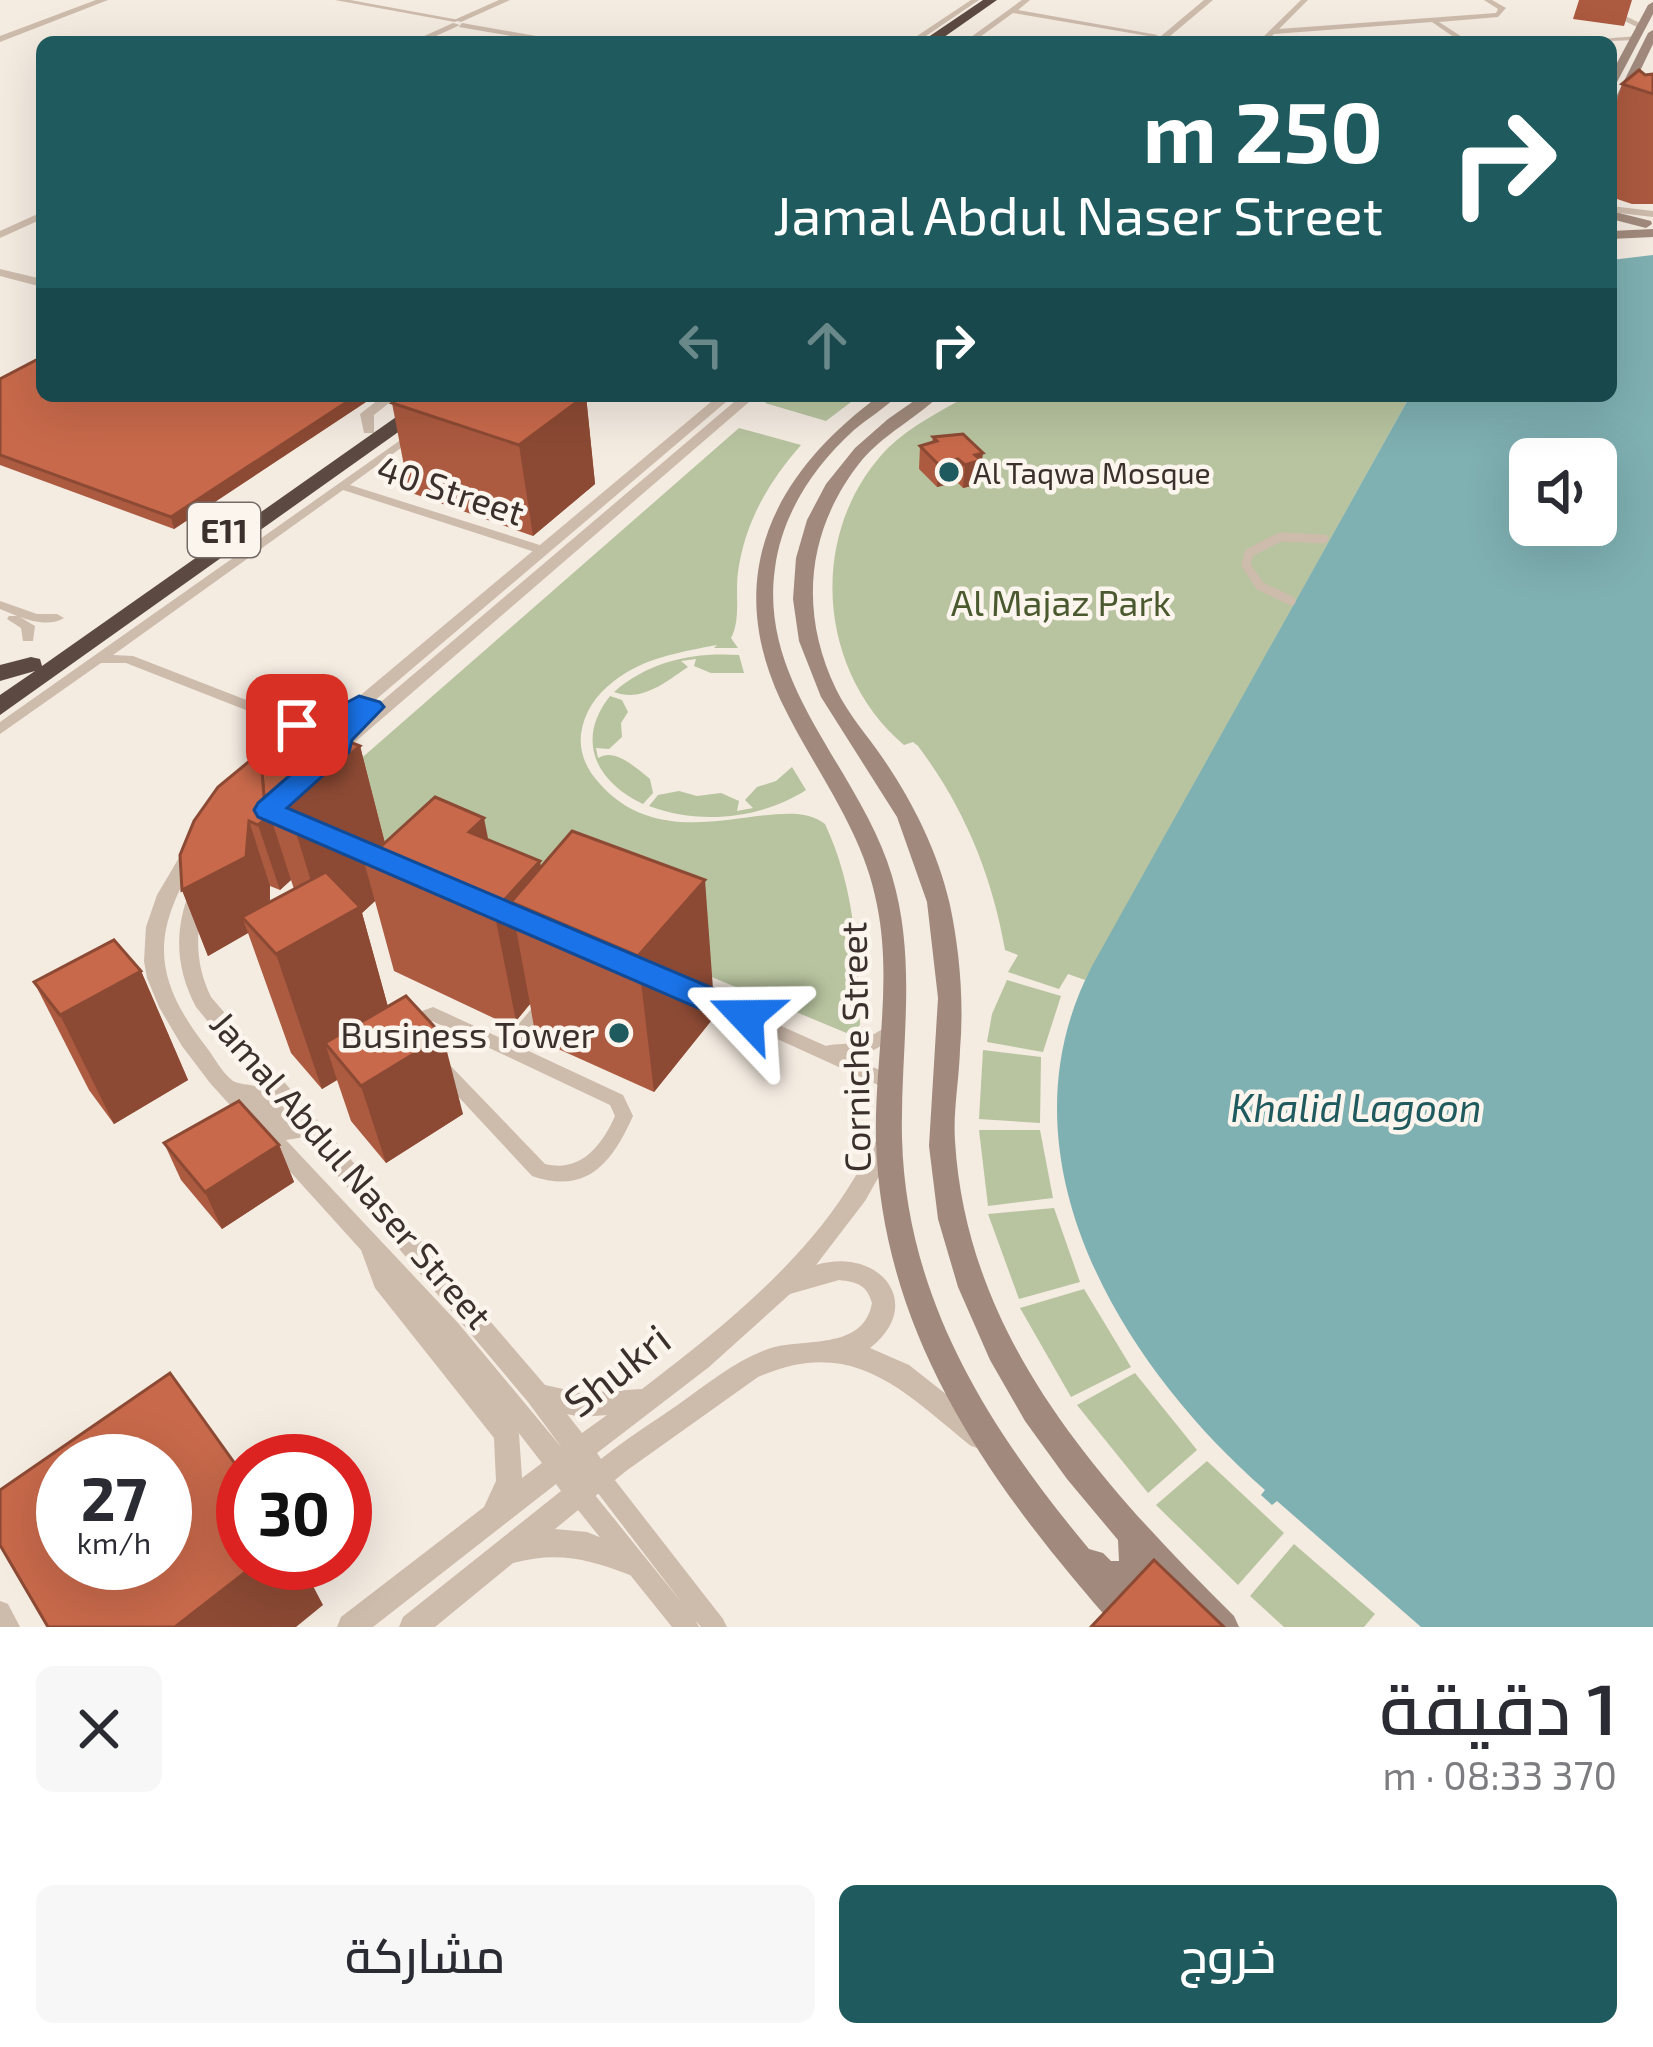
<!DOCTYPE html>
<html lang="ar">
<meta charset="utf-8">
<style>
body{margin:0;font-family:"Exo 2",Cairo,sans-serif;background:#f7f7f7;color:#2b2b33;direction:rtl;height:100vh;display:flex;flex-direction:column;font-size:45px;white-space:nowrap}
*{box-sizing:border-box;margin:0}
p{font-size:39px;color:#7c7c81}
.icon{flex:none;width:66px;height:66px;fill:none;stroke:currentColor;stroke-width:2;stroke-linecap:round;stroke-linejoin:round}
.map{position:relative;height:1627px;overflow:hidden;direction:ltr}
.drawer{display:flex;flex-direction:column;background:#fff;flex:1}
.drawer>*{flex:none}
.guide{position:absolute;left:36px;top:36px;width:1581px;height:366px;border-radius:18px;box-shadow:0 12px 48px #0002;direction:rtl;background:#1f5a5e;color:#fff;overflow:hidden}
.controls{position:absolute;left:1509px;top:438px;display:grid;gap:24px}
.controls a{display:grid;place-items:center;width:108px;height:108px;border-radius:18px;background:#fff;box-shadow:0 12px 48px #0002;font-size:60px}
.speed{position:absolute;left:36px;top:1434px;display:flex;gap:24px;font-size:60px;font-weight:700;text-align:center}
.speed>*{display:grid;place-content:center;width:156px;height:156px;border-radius:50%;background:#fff;box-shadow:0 12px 48px #0002;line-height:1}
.speed small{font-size:30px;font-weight:400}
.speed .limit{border:18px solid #d22;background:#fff;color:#111}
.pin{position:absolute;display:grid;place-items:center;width:102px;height:102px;color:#fff;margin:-51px;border-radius:24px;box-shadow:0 6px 18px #0006}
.me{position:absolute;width:132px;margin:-66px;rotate:293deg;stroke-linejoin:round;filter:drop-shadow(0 0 9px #0008)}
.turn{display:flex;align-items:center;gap:42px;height:252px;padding:0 36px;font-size:54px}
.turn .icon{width:156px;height:156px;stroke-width:2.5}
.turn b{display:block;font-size:84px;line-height:102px}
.lanes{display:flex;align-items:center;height:114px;padding:0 36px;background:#0003;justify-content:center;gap:60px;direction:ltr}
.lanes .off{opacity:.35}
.round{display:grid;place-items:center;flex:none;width:126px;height:126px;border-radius:18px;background:#f7f7f7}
.summary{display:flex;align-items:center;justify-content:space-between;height:204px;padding:0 36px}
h1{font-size:72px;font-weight:600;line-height:90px}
.primary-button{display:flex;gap:24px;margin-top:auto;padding:24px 36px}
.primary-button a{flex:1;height:138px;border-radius:18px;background:#1f5a5e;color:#fff;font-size:48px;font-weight:600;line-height:138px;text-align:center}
.primary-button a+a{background:#f7f7f7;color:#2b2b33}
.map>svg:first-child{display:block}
.green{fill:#b8c4a0}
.water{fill:#7fb0b2;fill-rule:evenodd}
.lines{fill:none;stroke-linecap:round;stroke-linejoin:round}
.pedestrian{stroke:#cdbbac;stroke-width:9}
.minor{fill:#cdbbac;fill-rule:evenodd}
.tertiary{fill:#cdbbac;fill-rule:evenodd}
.secondary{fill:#a18a7d;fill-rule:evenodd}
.motorway{fill:#5c4a42;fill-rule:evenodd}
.wall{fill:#ac5a40;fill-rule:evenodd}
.shaded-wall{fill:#8c4a34}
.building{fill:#c8694b;stroke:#8c4a34;stroke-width:3;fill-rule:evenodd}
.route{fill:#1a73e8;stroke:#114b97;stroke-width:3}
.poi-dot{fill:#1f5a5e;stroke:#fbf5ee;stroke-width:4.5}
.labels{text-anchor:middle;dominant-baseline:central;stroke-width:9;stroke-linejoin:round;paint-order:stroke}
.far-poi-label{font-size:30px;fill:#3b302b;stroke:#fbf5ee;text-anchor:start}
.shield{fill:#fbf5ee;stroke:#756b66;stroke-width:3}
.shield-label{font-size:33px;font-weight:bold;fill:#3b302b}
.street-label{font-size:36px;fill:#3b302b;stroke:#fbf5ee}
.park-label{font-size:36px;fill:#4a5a2e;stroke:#fbf5ee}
.poi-label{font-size:36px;fill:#3b302b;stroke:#fbf5ee;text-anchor:end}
.water-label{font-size:39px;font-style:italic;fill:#1f5a5e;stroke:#fbf5ee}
.near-street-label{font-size:42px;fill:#3b302b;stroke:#fbf5ee}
</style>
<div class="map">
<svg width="1653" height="1627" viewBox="0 0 1653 1627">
<rect width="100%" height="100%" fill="#f4ebe1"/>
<!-- green -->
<g class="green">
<path d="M774,396H859L826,421L765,403Z"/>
<path d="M967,396H1410L1085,980L1068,974L1059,989L1008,972L1018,955L1005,950C992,875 964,807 918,746L913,742L904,745C816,670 807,530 889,447C911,426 941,411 967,396Z"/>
<path d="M739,428L801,445C768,483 745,522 738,572C735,593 741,620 731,638L738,648H714L717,645C681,652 643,658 614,681C596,695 584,712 581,734C579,754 587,770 600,784C671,864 782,788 825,824C855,888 858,955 860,1025L849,1034L309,810L308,805Z"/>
<path d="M739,655L744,673H711L694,666L696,659L681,661L688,667C668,680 643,703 614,692C649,661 693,652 739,655Z"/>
<path d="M610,696L622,700L628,712L621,723L622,737L609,749L596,748L598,758C615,747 636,768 650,779L653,793L643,804C596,782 575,740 610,696Z"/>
<path d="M792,767L806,790C761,819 699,825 649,806L658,795L679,791L697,796L721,793L739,801L737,811L753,808L745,800L757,787L776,781Z"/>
<path d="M1007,980L1061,996L1043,1052L987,1042L992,1014Z"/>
<path d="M983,1050L1041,1057L1040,1123L979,1119Z"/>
<path d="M979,1130H1040L1053,1198L988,1206Z"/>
<path d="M1054,1208L1080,1282L1019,1299L988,1214Z"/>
<path d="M1084,1289L1131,1367L1071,1397L1020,1308Z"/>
<path d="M1135,1373L1197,1450L1148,1493L1077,1405Z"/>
<path d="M1207,1461L1284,1533L1238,1585L1156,1505Z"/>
<path d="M1294,1544L1375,1614L1364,1627H1284L1250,1596Z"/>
</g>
<!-- water -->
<path class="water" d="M1653,255V1627H1421L1277,1501L1272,1505L1261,1495L1265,1490C1121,1364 993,1156 1092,966L1410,396H1611V260ZM1530,459H1596V525H1530Z"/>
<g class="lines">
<!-- pedestrian -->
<path class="pedestrian" d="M1291,601L1260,586L1246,565L1249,553L1280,537L1324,539"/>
<!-- minor -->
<g class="minor">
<path d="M335,0H350L459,20L455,22Z"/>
<path d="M971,0H979L917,42H908Z"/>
<path d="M1022,0H1030L1018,10L1158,35L1154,37L1013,13L973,42H964Z"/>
<path d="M1301,0H1308L1279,29L1496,13L1498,9L1484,0H1492L1506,8L1498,17L1439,22L1470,42H1461L1432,22L1274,34L1266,42H1258Z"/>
<path d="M462,23L559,40L563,42H546L459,27Z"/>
<path d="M1638,36L1635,40L1584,42L1588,40Z"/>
<path d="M1611,206L1653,211V217L1611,212Z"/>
<path d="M412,432L416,433V437L350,485L546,547V553H538L343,490L113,655L133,656L298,720L342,714L349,718L347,721L297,730L126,663H101L0,734V722Z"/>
<path d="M0,601L37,614H57L64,618C52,626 33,622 20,617L35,626L33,641H23L21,628L7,619L9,616H17L0,609Z"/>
<path d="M700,990L826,1046C837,1043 849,1045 859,1041C876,1036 881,1025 900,1026L903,1031L900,1036L866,1054L849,1056L899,1079L902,1084L899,1089L893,1091L887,1089L694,1001L692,996L694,991Z"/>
<path d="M545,999L551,1000L553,1005L520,1047L623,1095L633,1116C612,1163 587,1195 532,1176L400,1034L406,1017L433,1007L505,1040L539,1000ZM432,1021L610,1105L615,1116C602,1145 581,1173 545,1164L418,1032L420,1026Z"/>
<path d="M599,1466L607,1470L723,1619L727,1627H701L696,1621L699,1627H672L570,1500L567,1492L570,1484L578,1481L586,1484L682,1603L591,1484L588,1477L591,1470Z"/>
<path d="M0,1601L8,1604L20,1627H0Z"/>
</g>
<!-- tertiary -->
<g class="tertiary">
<path d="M96,0H108L0,42V36Z"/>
<path d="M499,0H510L461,22L454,20Z"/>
<path d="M1204,0H1213L1163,42H1154Z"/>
<path d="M1582,0H1593L1646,26L1639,28Z"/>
<path d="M453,23L460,25L423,42H411Z"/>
<path d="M42,212V219L0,238V231Z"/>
<path d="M0,269L42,279V287L0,276Z"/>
<path d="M383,396H398L374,415V433H364L360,414Z"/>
<path d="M718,396H733L313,753H301L298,749L301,745Z"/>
<path d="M741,396H756L334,760H322L319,756L322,752Z"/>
<path d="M193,845L202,851C154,926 148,971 204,1044C213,1055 222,1073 233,1081C240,1085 252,1084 260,1088C271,1095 282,1112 291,1122L196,1007C176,968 174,934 189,892L191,887H205L207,892C195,929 194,962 211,997L545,1385L581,1393L642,1389L646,1386C706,1340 764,1294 812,1237C839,1206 859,1171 879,1136L887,1133L895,1136L898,1142L895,1148L865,1201L816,1265C878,1246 927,1303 870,1348L909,1365L989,1428L993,1437L989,1446L980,1449L971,1446C902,1390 853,1335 758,1377L626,1471L555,1529L587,1532L639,1553L643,1562L639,1571L630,1575C589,1559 557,1551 513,1563L435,1627H399L403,1617L561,1491L556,1484L373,1627H337L341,1617L484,1507L496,1481L494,1438L375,1288L361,1250L210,1083L182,1046L159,1007L147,978L144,961L146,927L157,895L186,846ZM305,1137L528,1402L562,1448L458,1323L286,1140ZM839,1280C857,1282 867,1285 872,1303C863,1352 802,1337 768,1349C735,1361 707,1384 679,1404C653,1422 626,1439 601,1459L597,1453L709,1367L790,1294ZM567,1414L581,1417L607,1415L582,1433ZM518,1432L542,1463L522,1478L519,1434Z"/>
</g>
<!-- secondary -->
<g class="secondary">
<path d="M1653,2V14L1616,84L1611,87V74L1648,5Z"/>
<path d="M1653,30V44L1617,119L1611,122V107L1648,33Z"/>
<path d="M1611,211L1651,221L1652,224L1646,228L1611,219Z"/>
<path d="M1653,229V237L1611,239V231Z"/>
<path d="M879,396H897C884,409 868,418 854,430C814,466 782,514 775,568C758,687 861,770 892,876C918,964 900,1049 902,1138C906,1299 989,1429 1089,1549L1103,1553L1111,1561H1119L1118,1540L1067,1479L1025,1421L990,1360L958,1287L938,1219L929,1146L938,998L927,902L897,817L821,697L799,641L793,599L796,558L807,520L826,484L855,448L888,419L921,396H939C915,419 884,434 862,460C807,528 798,610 836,689C848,714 867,735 882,757C913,802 938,852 950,905C960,953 964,1002 960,1050C959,1081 953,1111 955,1141C967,1339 1101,1484 1234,1616L1239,1627H1200L1148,1573L1140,1587L1126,1592L1147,1616L1152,1627H1115C991,1486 882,1336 876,1141C874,1062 893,984 877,905C863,829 814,770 781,701C722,575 774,473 879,396Z"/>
</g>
<!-- motorway -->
<g class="motorway">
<path d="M983,0H997L937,42H921Z"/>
<path d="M426,396H449L0,715V695L35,671L0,681V665L31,657L40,659L42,666Z"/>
</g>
</g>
<!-- wall -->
<g class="wall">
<path d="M1579,0H1632L1624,26L1573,19Z"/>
<path d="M1653,74V204H1632L1611,197V120L1622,84Z"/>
<path d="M0,379L375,396L174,529L0,465Z"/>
<path d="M586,396L595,484L533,536L409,492L392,403Z"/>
<path d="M933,437L982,476L979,484L963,488L957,482L937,487L919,469L920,446L932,442Z"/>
<path d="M360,746L385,843L489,840L541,866L715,1016L654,1092L536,1039L530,1004L516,1021L502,1022L394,971L375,901L362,913L388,1007L463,1114L386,1163L351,1121L337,1080L322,1089L291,1053L248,933L208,956L182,890L269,766ZM291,880L294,889L270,902V886L280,890Z"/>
<path d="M141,971L188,1080L114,1124L89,1090L34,982Z"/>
<path d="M164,1143L279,1145L294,1182L222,1229L181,1180Z"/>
</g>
<!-- shaded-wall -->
<g class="shaded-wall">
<path d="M356,396H375L174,529L171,517Z"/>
<path d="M586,396L595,484L533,536L519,445Z"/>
<path d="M983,453L979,484L963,488L965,465L975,455Z"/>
<path d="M958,459L957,482L937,487L938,464Z"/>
<path d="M360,746L393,875L364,862L375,901L362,913L398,1043H325L337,1080L322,1089L276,954L325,926L288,807Z"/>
<path d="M270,815L291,880L280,890L258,825Z"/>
<path d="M484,818L501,904L540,861L550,919L511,902L530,1004L516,1021L494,911L469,832Z"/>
<path d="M249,821L270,886L269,922L242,917L248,933L208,956L182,890Z"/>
<path d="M705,880L715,1016L654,1092L638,956Z"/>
<path d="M141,971L188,1080L114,1124L60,1015Z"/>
<path d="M443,1036L463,1114L386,1163L361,1086Z"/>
<path d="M279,1145L294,1182L222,1229L205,1192Z"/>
<path d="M257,1563H301L323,1605L296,1627H175Z"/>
</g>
<!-- building -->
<g class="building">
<path d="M1639,70L1645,75L1653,74V94L1622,84Z"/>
<path d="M42,357V396H356L171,517L0,455V379Z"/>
<path d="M402,396H585L519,445L392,403Z"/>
<path d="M963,434L983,453L975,455L981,460L965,465L958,459L938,464L920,446L937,441L933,437Z"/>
<path d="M315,728L360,746L288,807L264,796L262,772Z"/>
<path d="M252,759L269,766L262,772L264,796L270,815L258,825L249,821L246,857L182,890L180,855L194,821L218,787Z"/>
<path d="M435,797L484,818L469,832L540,861L494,911L479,913L364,862Z"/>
<path d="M572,831L705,880L638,956L511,902Z"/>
<path d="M326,872L360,907L276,954L242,917Z"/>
<path d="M114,940L141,971L60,1015L34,982Z"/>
<path d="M406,996L443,1036L361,1086L325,1043Z"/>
<path d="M239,1101L279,1145L205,1192L164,1143Z"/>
<path d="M170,1373L243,1475V1563H257L175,1627H48L0,1545V1490ZM63,1461H165V1563H63Z"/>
<path d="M1154,1560L1224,1627H1091Z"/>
</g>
<!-- route -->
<path class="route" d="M359,696L380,702L384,707L352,740L349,752L287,808L757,1007L762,1016L757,1024H735L258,817L254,810L258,803L327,743L332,730L288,731L284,725L288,719L325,714Z"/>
<!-- markers -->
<g class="poi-dot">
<circle cx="949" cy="472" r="12"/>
<circle cx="619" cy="1033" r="12"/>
</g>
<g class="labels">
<!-- far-poi labels -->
<g class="far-poi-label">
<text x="973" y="472">Al Taqwa Mosque</text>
</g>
<!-- shield labels -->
<rect class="shield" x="188" y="503" width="72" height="54" rx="9"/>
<g class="shield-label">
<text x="224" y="530">E11</text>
</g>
<!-- street labels -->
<g class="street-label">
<text transform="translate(451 489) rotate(18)">40 Street</text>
<text transform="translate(854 1047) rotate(-91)">Corniche Street</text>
<text transform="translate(352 1169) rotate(49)">Jamal Abdul Naser Street</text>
</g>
<!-- park labels -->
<g class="park-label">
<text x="1061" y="601">Al Majaz Park</text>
</g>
<!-- poi labels -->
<g class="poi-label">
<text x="595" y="1033">Business Tower</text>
</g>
<!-- water labels -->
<g class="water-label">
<text x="1356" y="1106">Khalid Lagoon</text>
</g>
<!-- near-street labels -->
<g class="near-street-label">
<text transform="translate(616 1369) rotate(-38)">Shukri</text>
</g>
</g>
</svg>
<div class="controls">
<a><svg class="icon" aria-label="sound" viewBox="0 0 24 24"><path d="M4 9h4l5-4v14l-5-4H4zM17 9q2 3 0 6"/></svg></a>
</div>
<div class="speed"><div>27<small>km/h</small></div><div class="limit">30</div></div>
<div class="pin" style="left:297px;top:725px;background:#d93025"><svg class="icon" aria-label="arrive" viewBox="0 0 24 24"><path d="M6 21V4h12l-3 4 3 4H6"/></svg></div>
<svg class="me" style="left:746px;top:1016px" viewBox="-20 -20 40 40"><path d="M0-17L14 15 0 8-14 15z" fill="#1a73e8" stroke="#fff" stroke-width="4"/></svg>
<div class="guide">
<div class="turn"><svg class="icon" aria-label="right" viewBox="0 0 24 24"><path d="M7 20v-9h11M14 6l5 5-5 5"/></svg><div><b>250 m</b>Jamal Abdul Naser Street</div></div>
<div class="lanes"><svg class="icon off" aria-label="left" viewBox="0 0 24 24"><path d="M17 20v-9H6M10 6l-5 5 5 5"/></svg><svg class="icon off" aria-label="ahead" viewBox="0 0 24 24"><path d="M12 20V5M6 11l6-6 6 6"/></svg><svg class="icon" aria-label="right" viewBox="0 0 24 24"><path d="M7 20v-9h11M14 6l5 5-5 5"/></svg></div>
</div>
</div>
<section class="drawer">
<div class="summary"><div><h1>1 دقيقة</h1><p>370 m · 08:33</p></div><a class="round"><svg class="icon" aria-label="close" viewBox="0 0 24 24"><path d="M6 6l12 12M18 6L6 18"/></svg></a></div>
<div class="primary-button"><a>خروج</a><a>مشاركة</a></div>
</section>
